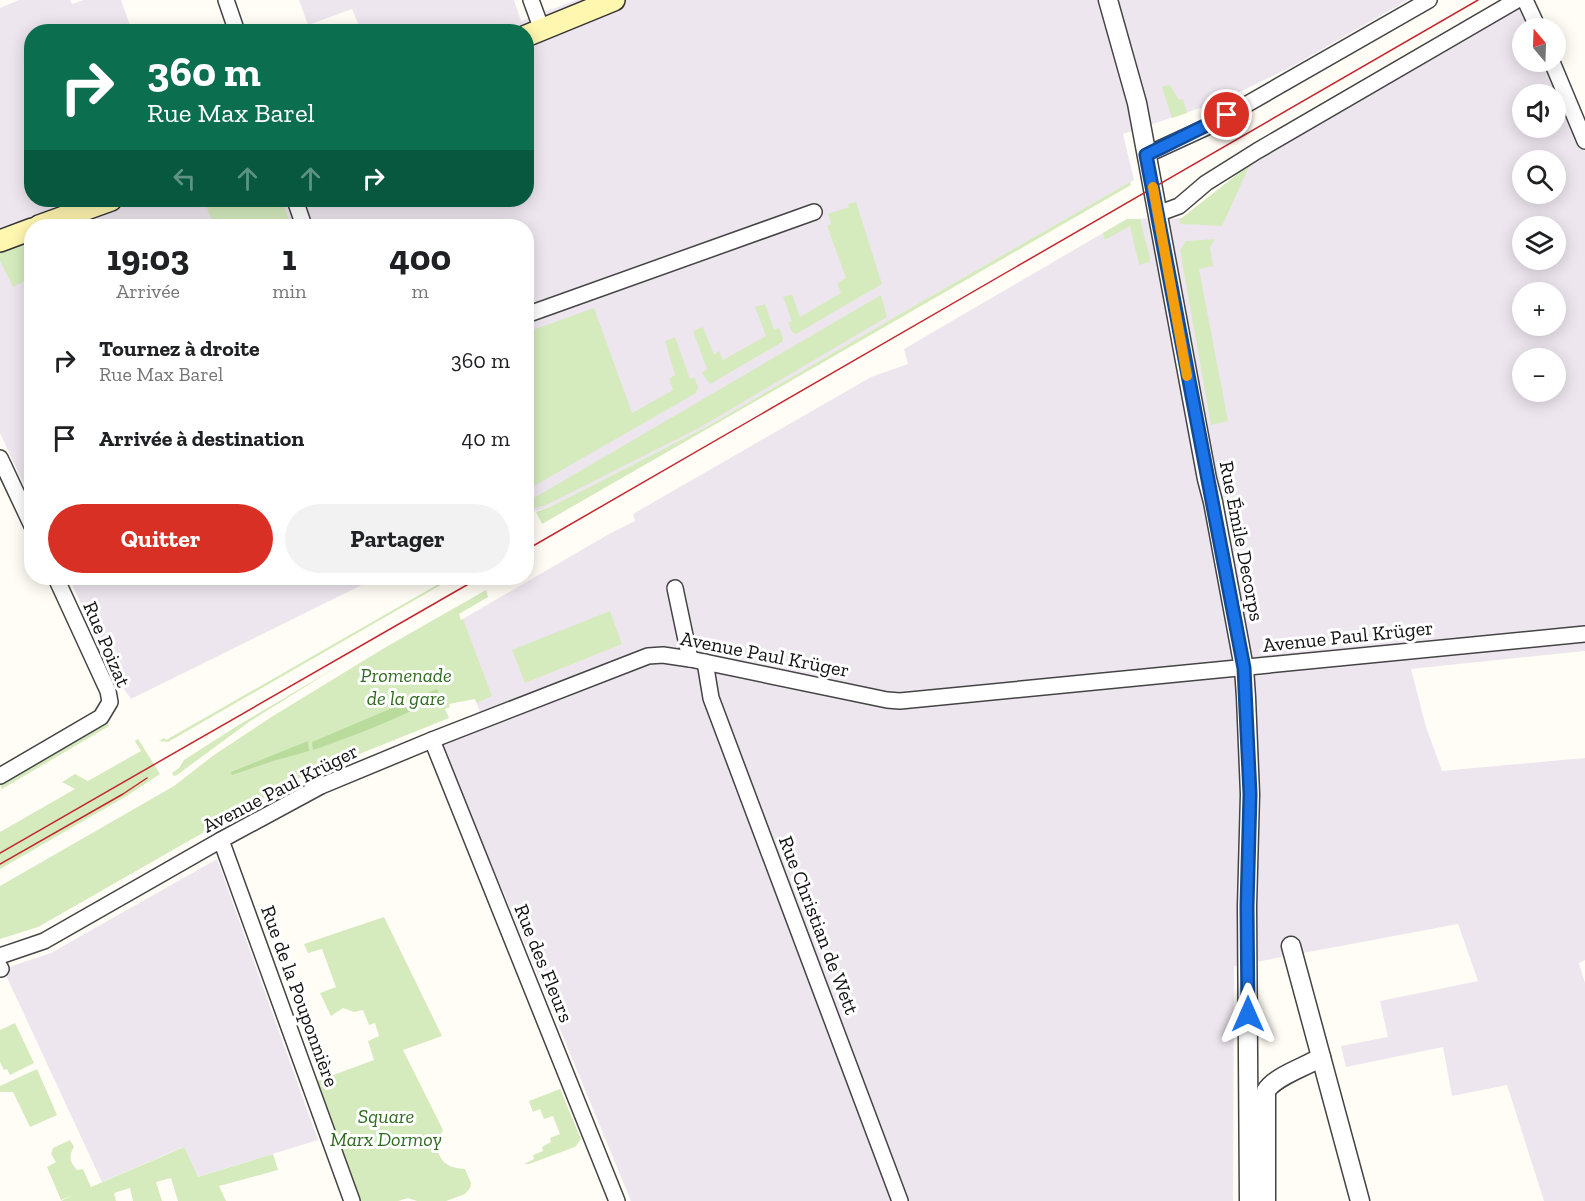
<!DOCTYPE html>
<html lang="fr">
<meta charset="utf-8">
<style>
body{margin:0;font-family:"Zilla Slab",serif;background:#f2f2f2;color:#202124;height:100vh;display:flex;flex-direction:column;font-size:22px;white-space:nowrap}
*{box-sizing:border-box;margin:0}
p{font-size:20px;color:#757577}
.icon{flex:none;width:33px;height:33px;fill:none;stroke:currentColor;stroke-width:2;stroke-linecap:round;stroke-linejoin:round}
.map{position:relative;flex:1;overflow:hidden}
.panel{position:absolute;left:24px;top:219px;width:510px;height:366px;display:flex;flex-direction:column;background:#fff;border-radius:24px;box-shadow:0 3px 15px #0003}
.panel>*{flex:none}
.hud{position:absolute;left:24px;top:24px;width:510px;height:183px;border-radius:24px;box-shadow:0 3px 15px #0003;background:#0b6e4f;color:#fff;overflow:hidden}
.needle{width:39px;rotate:341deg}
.buttons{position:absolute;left:1512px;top:18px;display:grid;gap:12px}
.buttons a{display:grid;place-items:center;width:54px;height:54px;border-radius:50%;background:#fff;box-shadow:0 3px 15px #0003;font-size:30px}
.pin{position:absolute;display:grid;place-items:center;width:51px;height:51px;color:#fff;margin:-26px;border:3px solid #fff;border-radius:50%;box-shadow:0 2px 6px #0007}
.me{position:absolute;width:66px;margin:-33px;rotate:0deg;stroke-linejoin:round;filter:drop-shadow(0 0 4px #0008)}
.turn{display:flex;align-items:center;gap:21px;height:126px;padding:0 24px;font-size:27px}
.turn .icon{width:78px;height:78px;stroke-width:2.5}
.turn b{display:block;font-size:42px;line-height:51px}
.lanes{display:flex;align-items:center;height:57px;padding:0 24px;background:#0003;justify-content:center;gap:30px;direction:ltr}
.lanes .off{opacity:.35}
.eta{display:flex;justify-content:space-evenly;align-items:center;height:102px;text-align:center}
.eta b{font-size:36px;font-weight:700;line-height:42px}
.action{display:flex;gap:12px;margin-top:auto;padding:12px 24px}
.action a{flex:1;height:69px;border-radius:36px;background:#d93025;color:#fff;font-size:24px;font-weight:700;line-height:69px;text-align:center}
.action a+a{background:#f2f2f2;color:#202124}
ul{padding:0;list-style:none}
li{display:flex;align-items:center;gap:18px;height:78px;padding:0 24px}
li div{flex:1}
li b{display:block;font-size:22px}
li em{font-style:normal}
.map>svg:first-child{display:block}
.industrial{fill:#eee6ef;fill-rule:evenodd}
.green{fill:#d5ebbd}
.forest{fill:#b9dc9c}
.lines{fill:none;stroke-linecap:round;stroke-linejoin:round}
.minor-casing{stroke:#444;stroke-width:18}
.tertiary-casing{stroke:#444;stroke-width:21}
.secondary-casing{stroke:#333;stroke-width:24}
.minor{stroke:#fff;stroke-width:15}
.tertiary{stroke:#fff;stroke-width:18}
.secondary{stroke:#fff6b0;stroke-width:21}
.tram{stroke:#c4262e;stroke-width:1.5}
.route-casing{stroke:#114b97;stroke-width:15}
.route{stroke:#1a73e8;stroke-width:10}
.slow{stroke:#f59e0b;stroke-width:10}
.labels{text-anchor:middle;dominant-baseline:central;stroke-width:6;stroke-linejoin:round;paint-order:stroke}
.street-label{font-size:20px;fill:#111;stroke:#fff}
.park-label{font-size:20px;font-style:italic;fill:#2f6b1f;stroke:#fff}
</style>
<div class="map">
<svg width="1585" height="1201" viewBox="0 0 1585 1201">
<rect width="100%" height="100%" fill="#fffdf5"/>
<!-- industrial -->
<g class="industrial">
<path d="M19,0H70L72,4L84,0H121L132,31L32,32V200H526V32L361,31L352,9L308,25L299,0H514L521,21L576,0H1408L1293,66L1221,101L1123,134L1134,180L893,318L706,427L552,506L527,514L526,226H32L31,500L0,433V8Z"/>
<path d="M1525,4L1535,28H1522V62H1548L1585,152V651L1411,669L1426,727L1442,771L1585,758V960L1579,963L1585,983V1201H1544L1507,1085L1452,1096L1443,1047L1346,1067L1341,1046L1388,1037L1380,1001L1478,981L1458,924L1234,966L1233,1201H631L503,891L440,748L480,713L449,627L609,534L635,521L633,514L871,377L908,364L904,349L1127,219L1183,218L1258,158ZM1522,94H1556V128H1522ZM1522,160H1556V194H1522ZM1522,226H1556V260H1522ZM1522,292H1556V326H1522ZM1522,358H1556V392H1522Z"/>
<path d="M69,578H376L131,699L117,679Z"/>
<path d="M217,859L318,1140L198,1177L183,1147L102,1182L3,969L51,953Z"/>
</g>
<!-- green -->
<g class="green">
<path d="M1170,85L1179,100L1183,99L1187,113L1172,118L1162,87Z"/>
<path d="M1258,158L1248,169L1222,226L1181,224L1179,220Z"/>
<path d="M1130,182L1131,185L542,524L536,512L552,506L706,427L893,318Z"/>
<path d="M204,200H282L291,226H214Z"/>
<path d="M856,202L882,284L796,334L792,332L788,323L792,321L783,297L792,294L800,317L841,293L837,283L846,278L827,226L831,224L828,214L849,207L848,204Z"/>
<path d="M1127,219H1140L1150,258L1149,262L1139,265L1130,226L1105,240L1103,233Z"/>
<path d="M31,239V278L13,287L0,261V252Z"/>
<path d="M1215,239L1210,247L1213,266L1199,269L1228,421L1211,425L1180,250L1186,241Z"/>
<path d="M881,295L887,317L699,428L546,505L527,510V502Z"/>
<path d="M765,304L774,330L779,328L783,338L782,342L710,384L702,373L707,369L693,331L703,327L714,355L719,351L723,360L766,336L755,307Z"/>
<path d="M594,308L632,413L673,390L669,379L675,375L665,341L675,337L690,379L694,377L698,387L696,393L527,490V332Z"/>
<path d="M449,578H453L168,742L159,741L164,738L166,740Z"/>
<path d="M486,590L488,597L459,614L461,620L463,619L492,696L477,703L475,699L449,704L450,707L445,709L449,718L297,779L38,927L0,939V886L174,786L214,755L273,716L386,647Z"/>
<path d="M610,611L622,644L525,683L512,650Z"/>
<path d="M340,665L249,722L177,775L174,776L172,773L179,768L184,760L237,726Z"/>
<path d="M108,723L109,726L2,789L0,784Z"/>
<path d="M138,739L160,774L125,797L0,869V832L75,789L62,782L75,774L88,781L141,751L135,741Z"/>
<path d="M384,917L442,1036L403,1050L443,1130L436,1143C439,1161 446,1168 465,1169L471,1183L470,1188L465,1194L446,1201H417L408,1198L398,1201H361L317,1081L374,1060L368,1041L379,1036L375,1023L369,1025L363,1010L354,1012L343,1008L331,1016L320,993L336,987L322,949L308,953L304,944Z"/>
<path d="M15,1023L34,1063L10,1075L7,1069L4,1070L0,1062V1030Z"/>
<path d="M37,1069L57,1115L30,1127L13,1092H0V1086Z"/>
<path d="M560,1089L581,1139L575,1147L529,1164H524L534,1159L533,1155L543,1151L542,1147L551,1142L550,1138L560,1134L553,1116L544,1119L540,1109L533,1112L529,1101Z"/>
<path d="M70,1140L74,1147C68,1156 70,1163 77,1170L83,1169L91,1187L184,1147L198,1177L273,1154L278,1170L219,1186L226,1201H178L171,1178L156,1182L162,1201H133L130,1188L114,1193L116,1201H61L73,1195L61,1200L47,1167L56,1162L51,1154L53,1148Z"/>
</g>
<!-- forest -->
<g class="forest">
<path d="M437,689L440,697C399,718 357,735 313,750L312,742Z"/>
<path d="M308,741L309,751L273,761L232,775L231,772Z"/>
</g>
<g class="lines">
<!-- minor casing -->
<g class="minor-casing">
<g id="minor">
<path d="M226,0L237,32"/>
<path d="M531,0L542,30"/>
<path d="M1525,0L1538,28"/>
<path d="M1552,62L1585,141"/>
<path d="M1146,155L1207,127L1429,0"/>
<path d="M295,200L304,226"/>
<path d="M1157,214L1179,206L1206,183L1257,151L1517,0"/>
<path d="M526,315L814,212"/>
<path d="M0,458L32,526"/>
<path d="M675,588L690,659"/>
<path d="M705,662L711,698L900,1201"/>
<path d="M432,740L617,1201"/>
<path d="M0,776L101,717L110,702L108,691L56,578"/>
<path d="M221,840L352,1201"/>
<path d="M0,956L44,941L221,840L321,786L432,740L648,656L663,655L690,659L887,700L900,701L1585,634"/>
<path d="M0,967L1,969"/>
</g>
</g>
<!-- tertiary casing -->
<g class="tertiary-casing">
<g id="tertiary">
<path d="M1108,0L1137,103L1207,479L1213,502L1244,668L1246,697L1250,794L1247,906L1249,1201"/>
<path d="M1291,946L1360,1201"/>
<path d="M1266,1201V1091C1275,1076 1306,1067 1321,1057"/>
</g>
</g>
<!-- secondary casing -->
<g class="secondary-casing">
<g id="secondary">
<path d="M526,36L614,0"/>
<path d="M39,226L111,200"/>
<path d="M0,241L32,229"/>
</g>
</g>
<!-- minor -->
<use href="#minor" class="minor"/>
<!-- tertiary -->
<use href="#tertiary" class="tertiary"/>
<!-- secondary -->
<use href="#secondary" class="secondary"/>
<!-- tram -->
<g class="tram">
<path d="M526,550L1478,0"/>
<path d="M0,853L479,578"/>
<path d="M0,864L123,794L147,778"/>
</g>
</g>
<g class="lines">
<!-- route casing -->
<g class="route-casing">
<path id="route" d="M1227,115L1146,155L1244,668L1250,794L1247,906L1248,1014"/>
</g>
<!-- route -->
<use href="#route" class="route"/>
<!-- slow -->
<path class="slow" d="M1153,187L1187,376"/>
</g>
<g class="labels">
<!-- street labels -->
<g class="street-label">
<text transform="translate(1242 541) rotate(79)">Rue Émile Decorps</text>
<text transform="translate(1348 636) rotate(-6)">Avenue Paul Krüger</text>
<text transform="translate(107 644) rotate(67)">Rue Poizat</text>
<text transform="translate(765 654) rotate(11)">Avenue Paul Krüger</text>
<text transform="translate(280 788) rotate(-27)">Avenue Paul Krüger</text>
<text transform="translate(819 925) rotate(69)">Rue Christian de Wett</text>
<text transform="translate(544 963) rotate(68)">Rue des Fleurs</text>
<text transform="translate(300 996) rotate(70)">Rue de la Pouponnière</text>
</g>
<!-- park labels -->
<g class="park-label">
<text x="406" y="675">Promenade<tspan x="406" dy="23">de la gare</tspan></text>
<text x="386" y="1116">Square<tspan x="386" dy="23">Marx Dormoy</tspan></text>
</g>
</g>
</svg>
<div class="buttons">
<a><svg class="needle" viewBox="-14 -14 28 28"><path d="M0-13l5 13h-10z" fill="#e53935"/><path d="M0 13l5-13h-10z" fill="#757577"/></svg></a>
<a><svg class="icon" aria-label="sound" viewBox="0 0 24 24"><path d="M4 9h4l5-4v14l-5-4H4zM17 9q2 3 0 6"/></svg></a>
<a><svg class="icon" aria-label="search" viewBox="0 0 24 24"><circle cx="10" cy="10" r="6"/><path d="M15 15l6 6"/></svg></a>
<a><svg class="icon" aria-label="layers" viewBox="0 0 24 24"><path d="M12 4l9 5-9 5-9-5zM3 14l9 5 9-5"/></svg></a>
<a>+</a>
<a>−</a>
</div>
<div class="pin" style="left:1227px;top:115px;background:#d93025"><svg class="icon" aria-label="arrive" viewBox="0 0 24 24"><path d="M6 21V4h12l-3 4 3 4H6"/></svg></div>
<svg class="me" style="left:1248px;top:1014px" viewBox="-20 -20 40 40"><path d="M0-17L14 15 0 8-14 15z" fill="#1a73e8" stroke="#fff" stroke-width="4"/></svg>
<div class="hud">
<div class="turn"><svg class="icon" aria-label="right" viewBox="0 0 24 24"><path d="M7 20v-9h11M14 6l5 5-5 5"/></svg><div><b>360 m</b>Rue Max Barel</div></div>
<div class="lanes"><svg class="icon off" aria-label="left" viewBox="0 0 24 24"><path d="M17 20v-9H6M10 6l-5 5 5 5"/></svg><svg class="icon off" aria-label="ahead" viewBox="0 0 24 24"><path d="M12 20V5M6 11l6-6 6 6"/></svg><svg class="icon off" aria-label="ahead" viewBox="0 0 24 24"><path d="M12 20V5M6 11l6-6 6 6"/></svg><svg class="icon" aria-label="right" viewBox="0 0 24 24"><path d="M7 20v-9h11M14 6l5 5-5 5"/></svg></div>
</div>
<section class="panel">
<div class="eta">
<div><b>19:03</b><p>Arrivée</p></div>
<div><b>1</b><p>min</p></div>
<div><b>400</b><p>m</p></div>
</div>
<ul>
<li><svg class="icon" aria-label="right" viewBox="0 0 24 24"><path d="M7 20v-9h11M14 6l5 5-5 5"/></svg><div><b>Tournez à droite</b><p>Rue Max Barel</p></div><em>360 m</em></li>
<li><svg class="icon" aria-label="arrive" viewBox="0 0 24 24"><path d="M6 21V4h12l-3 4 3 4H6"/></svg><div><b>Arrivée à destination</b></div><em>40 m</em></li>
</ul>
<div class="action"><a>Quitter</a><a>Partager</a></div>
</section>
</div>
